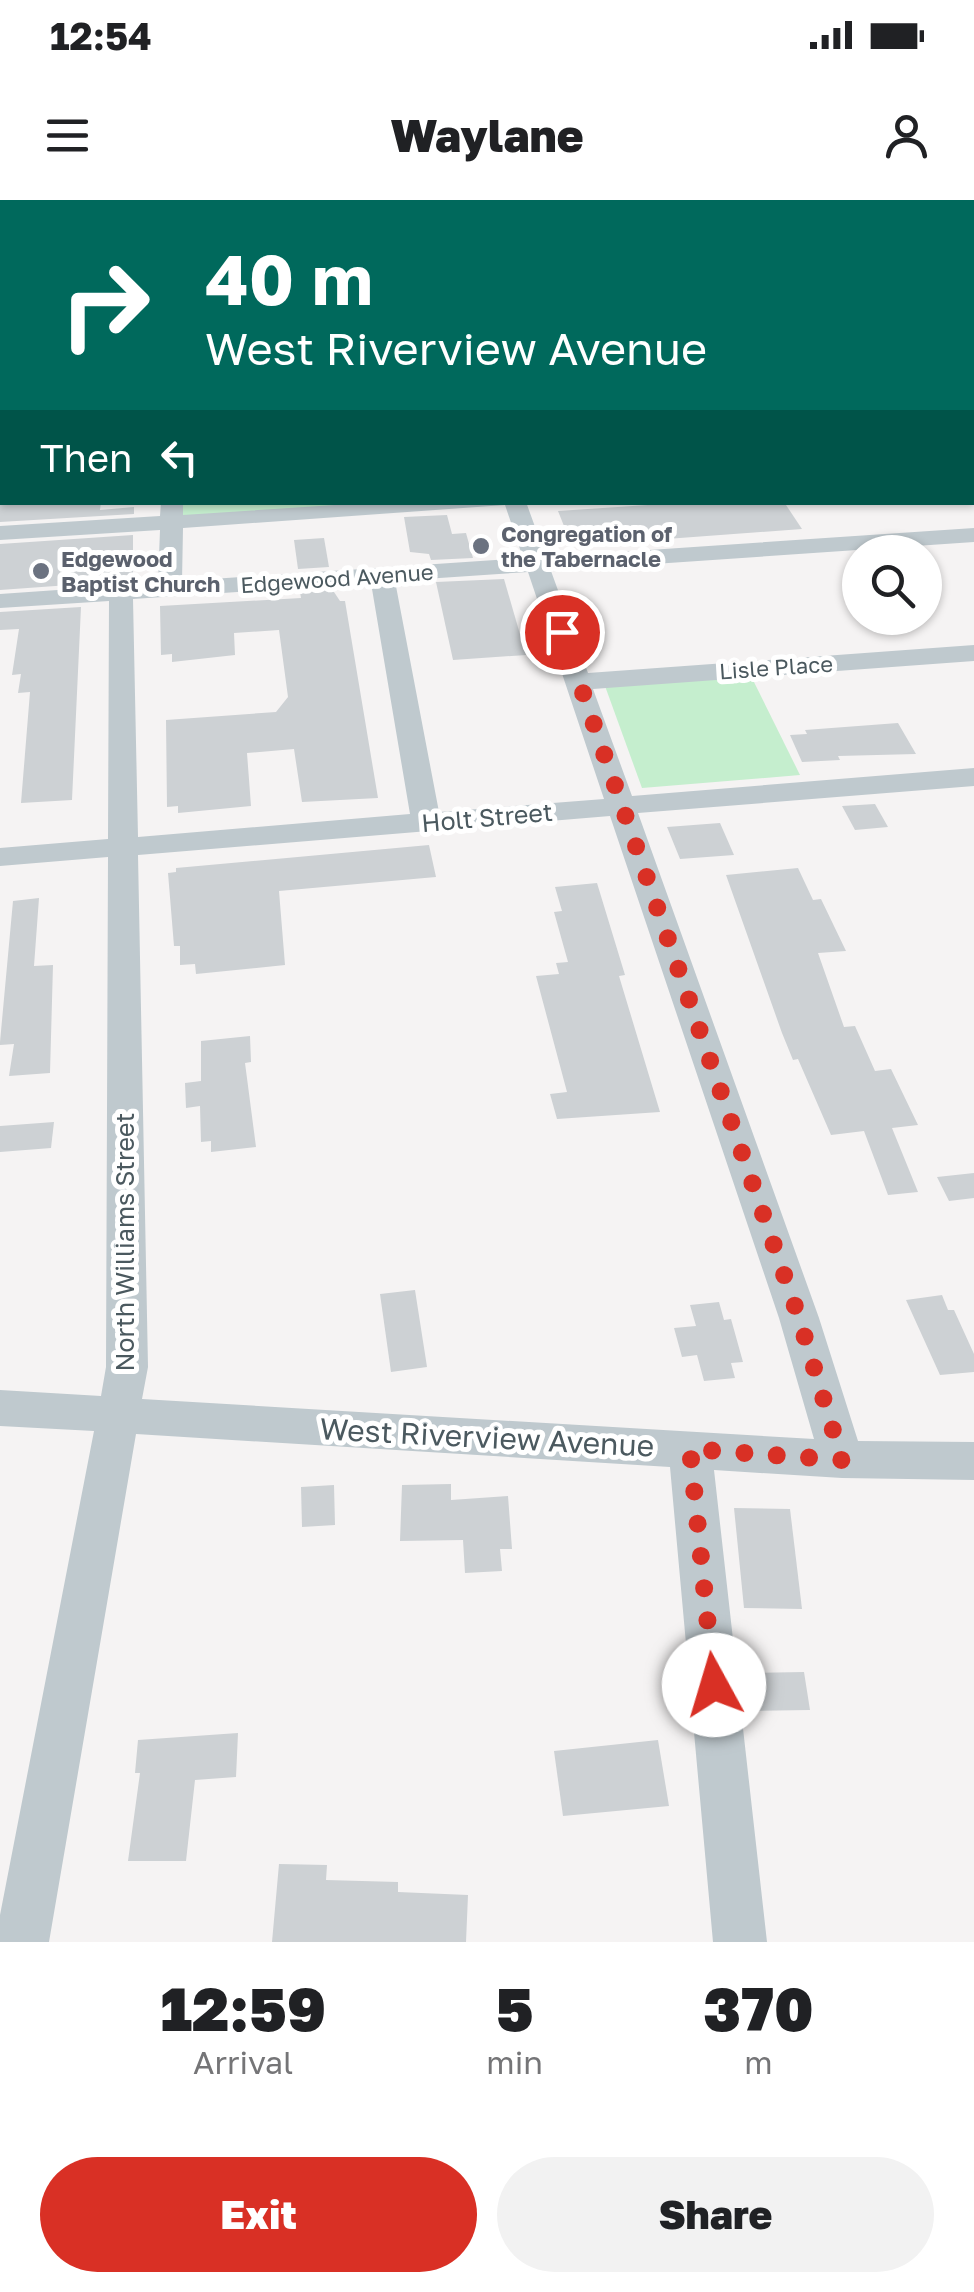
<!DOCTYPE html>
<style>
body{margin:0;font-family:"Golos Text",sans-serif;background:#f2f2f2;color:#202124;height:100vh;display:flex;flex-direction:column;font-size:38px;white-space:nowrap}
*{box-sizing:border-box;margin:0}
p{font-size:32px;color:#757577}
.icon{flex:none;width:55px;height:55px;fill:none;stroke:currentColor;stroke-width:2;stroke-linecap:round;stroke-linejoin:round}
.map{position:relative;height:1742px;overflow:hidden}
.side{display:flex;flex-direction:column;background:#fff;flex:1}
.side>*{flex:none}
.hud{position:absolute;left:0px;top:0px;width:975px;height:305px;box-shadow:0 2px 8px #0004;background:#00695c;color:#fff;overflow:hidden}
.controls{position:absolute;left:842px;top:335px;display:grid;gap:20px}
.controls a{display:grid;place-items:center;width:100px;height:100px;border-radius:50%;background:#fff;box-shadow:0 2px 8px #0004;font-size:50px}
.pin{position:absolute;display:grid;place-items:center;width:85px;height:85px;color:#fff;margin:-42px;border:5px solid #fff;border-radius:50%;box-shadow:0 2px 10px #0007}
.me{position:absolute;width:110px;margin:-55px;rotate:354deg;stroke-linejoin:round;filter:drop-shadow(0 0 8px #0008)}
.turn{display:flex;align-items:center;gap:35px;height:210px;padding:0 40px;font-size:45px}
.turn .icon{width:130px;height:130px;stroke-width:2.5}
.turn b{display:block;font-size:70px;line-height:85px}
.then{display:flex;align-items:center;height:95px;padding:0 40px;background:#0003;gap:20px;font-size:38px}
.eta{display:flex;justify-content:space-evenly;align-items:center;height:170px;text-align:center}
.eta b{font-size:60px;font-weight:800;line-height:70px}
.cta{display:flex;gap:20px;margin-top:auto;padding:20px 40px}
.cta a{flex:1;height:115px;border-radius:60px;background:#d93025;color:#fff;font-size:40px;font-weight:800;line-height:115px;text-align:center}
.cta a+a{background:#f2f2f2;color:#202124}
.status{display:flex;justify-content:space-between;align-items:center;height:70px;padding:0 50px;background:#fff;direction:ltr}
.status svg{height:28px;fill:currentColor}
header{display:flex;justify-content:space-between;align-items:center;height:130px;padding:0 40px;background:#fff;font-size:45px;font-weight:800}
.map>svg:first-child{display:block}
.green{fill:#c5eece}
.building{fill:#cdd1d4}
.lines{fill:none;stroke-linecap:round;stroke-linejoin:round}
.minor{fill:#bfc9ce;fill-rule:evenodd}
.major{fill:#b5c6cf;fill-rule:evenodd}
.route{stroke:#d93025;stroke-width:18;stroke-dasharray:0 32.4}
.worship-dot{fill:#6b7280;stroke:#fff;stroke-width:4}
.labels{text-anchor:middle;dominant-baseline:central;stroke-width:10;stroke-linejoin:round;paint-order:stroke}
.far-worship-label{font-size:22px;font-weight:bold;fill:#5b616d;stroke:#fff;text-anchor:start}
.far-street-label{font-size:22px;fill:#4b595f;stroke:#fff}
.street-label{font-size:25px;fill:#4b595f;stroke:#fff}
.near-street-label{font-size:30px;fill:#4b595f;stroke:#fff}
</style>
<div class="status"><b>12:54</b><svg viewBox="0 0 49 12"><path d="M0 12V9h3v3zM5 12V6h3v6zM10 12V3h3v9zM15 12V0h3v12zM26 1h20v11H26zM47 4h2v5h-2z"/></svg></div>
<header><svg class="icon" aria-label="menu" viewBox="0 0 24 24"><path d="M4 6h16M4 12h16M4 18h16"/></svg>Waylane<svg class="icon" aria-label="person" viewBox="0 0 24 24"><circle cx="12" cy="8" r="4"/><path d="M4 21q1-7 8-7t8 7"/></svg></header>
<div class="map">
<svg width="974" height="1742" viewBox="0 0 974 1742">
<rect width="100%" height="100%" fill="#f5f3f3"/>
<!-- green -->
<g class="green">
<path d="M431,302L177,321L176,303Z"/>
<path d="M751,476L800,575L642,588L605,486Z"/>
</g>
<!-- building -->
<g class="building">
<path d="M0,302H101L100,310L134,307V314L0,322Z"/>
<path d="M692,302H784L802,329L572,346L558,311Z"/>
<path d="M447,315L452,334L466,333L473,358L431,360L429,354L410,352L404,317Z"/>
<path d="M133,335V376L83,379V384L0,390V344Z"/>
<path d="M324,338L329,367L298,369L294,340Z"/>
<path d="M504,379L526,455L453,460L436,382Z"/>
<path d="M332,389L340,401H345L378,598L302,602L294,549L247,553L251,606L178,613V606L167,607L166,520L276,512L288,497L279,430L234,433L235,455L172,462V454L161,455L160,406L301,398L300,392Z"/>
<path d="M81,407L72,600L21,603L30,492L18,493L21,474L12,475L19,429L0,430V412Z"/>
<path d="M898,523L916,554L838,556L840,560L802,562L790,535L807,534L805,530Z"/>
<path d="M875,604L888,627L855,630L842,606Z"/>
<path d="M720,623L734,655L680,659L667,627Z"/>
<path d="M429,645L436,677L279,691L285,765L196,774L195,764L180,765V746H174L168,673L176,672V668Z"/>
<path d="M798,668L813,700L821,699L846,751L818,753L844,827L855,826L875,871L891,869L918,925L892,928L918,992L888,995L864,931L831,935L798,859L793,860L782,833L726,675Z"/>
<path d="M597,683L625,775L619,776L660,912L557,919L550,894L567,892L536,776L559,774L556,763L568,762L554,712L562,711L555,687Z"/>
<path d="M39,698L34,766L53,765L50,873L9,876L14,844L0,845V842L13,701Z"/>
<path d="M250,836L251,862L245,863L256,947L211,952V941L201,942L200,906L186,908L185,883L201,881V841Z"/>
<path d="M54,922L51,948L0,952V926Z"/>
<path d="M974,973V998L949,1001L937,977Z"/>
<path d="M415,1090L427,1167L391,1172L380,1094Z"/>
<path d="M942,1095L948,1110H954L974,1154V1172L940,1175L906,1100Z"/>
<path d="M719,1102L724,1120L731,1119L743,1162L731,1163L735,1178L704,1181L697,1155L682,1157L674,1128L696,1126L690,1105Z"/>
<path d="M451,1284V1300L508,1296L512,1349H500L502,1371L465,1373L463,1340L400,1341L402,1285Z"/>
<path d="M334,1285L335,1325L302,1327L301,1287Z"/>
<path d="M734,1308L790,1309L802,1409L744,1408Z"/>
<path d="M804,1472L810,1510L755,1511L750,1473Z"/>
<path d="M238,1533L236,1577L195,1580L186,1661H128L140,1573H135L138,1540Z"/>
<path d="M658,1540L669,1606L563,1616L554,1551Z"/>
<path d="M279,1664L327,1665L326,1680L398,1682V1692L468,1695L466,1742H272Z"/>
</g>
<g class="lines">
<!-- minor -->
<g class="minor">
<path d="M602,0H624L626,2H604Z"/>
<path d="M819,0H842L844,2H821Z"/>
<rect x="0" y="32" width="2" height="10"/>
<rect x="972" y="37" width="2" height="10"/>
<path d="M974,63V74H972V63Z"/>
<rect x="0" y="158" width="2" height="12"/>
<path d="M0,270L2,271V284H0Z"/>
<path d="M161,302H183V315L380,302H526L546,357L974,328V342L551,371L588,473L974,445V461L593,489L632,596L974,568V586L638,613L819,1118L858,1241L974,1242V1280L842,1278L714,1270L767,1742H713L670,1267L136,1234L49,1742H0V1715L94,1231L0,1226V1190L101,1196L106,1167L108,657L0,666V648L108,639L109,401L0,408V394L158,383L160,330L0,340V326L160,316ZM505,305L523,358L182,381L183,328ZM528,372L604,599L439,612L395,381ZM371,383L410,614L138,637L133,399ZM610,616L779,1118L814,1239L142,1199L148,1167L138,655Z"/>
</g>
<!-- major -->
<g class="major">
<path d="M408,0H435L436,2H410Z"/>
<rect x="972" y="182" width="2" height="16"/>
</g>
</g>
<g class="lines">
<!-- route -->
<path class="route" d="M562,432L799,1118L842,1260L690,1249L714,1485"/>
</g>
<!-- markers -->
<g class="worship-dot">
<circle cx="481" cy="346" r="10"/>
<circle cx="41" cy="371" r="10"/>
</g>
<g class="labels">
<!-- far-worship labels -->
<g class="far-worship-label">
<text x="501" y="333">Congregation of<tspan x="501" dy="25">the Tabernacle</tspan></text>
<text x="61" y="358">Edgewood<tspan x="61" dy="25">Baptist Church</tspan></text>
</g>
<!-- far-street labels -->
<g class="far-street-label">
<text transform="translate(337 378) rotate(-4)">Edgewood Avenue</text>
<text transform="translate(776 467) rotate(-4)">Lisle Place</text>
</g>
<!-- street labels -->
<g class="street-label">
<text transform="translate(487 617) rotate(-5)">Holt Street</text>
<text transform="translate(124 1042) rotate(-90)">North Williams Street</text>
</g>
<!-- near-street labels -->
<g class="near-street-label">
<text transform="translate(487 1237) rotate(3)">West Riverview Avenue</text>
</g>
</g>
</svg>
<div class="controls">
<a><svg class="icon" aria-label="search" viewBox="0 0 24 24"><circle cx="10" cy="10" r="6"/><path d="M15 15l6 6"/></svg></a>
</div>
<div class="pin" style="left:562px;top:432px;background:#d93025"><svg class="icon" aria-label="arrive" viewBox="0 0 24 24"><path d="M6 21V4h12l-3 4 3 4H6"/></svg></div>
<svg class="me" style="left:714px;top:1485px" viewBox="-20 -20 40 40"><circle r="19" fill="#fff"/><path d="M0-13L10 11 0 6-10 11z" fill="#d93025"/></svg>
<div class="hud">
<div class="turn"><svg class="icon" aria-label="right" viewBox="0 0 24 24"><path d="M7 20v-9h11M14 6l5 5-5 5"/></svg><div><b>40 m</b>West Riverview Avenue</div></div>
<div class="then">Then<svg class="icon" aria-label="left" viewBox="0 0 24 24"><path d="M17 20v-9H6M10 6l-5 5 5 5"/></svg></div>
</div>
</div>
<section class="side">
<div class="eta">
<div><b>12:59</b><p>Arrival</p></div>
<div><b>5</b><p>min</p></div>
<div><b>370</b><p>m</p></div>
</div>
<div class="cta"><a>Exit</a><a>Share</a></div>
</section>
